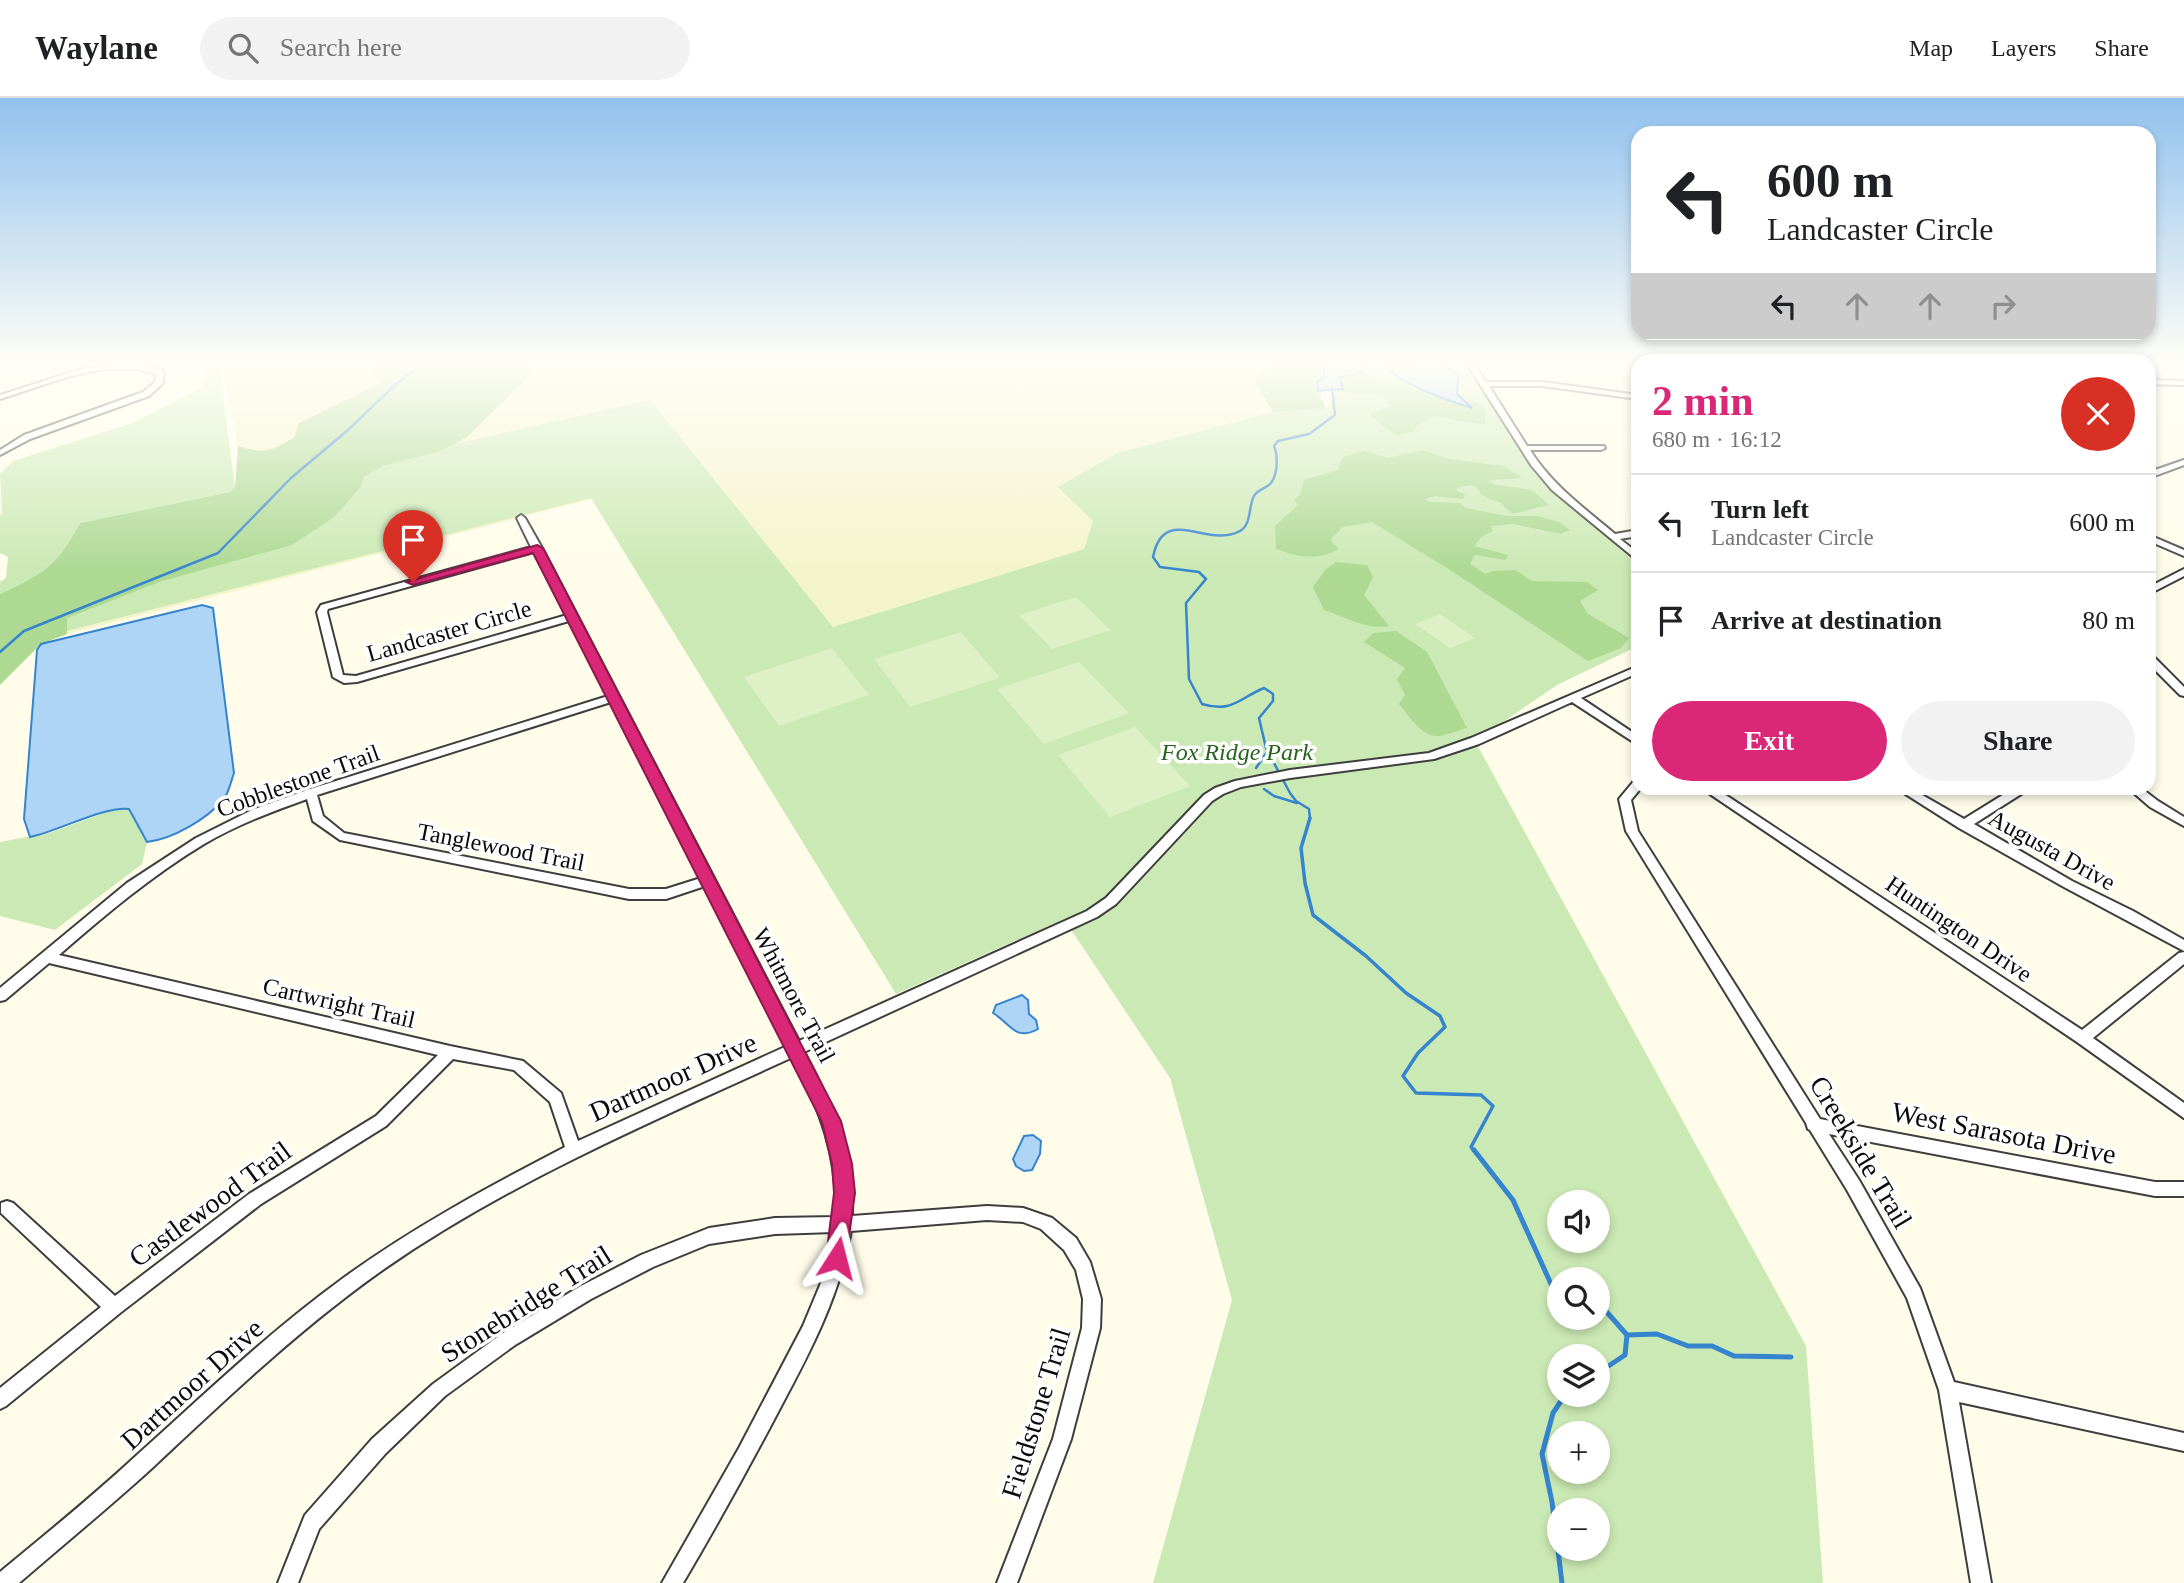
<!DOCTYPE html>
<meta charset="utf-8">
<style>
body{margin:0;font-family:Georgia,serif;background:#f2f2f2;color:#202124;height:100vh;display:flex;flex-direction:column;font-size:26px;white-space:nowrap}
*{box-sizing:border-box;margin:0}
p{font-size:23px;color:#757577}
.icon{flex:none;width:38px;height:38px;fill:none;stroke:currentColor;stroke-width:2;stroke-linecap:round;stroke-linejoin:round}
.map{position:relative;flex:1;overflow:hidden}
.details{position:absolute;left:1631px;top:256px;width:525px;height:441px;display:flex;flex-direction:column;background:#fff;border-radius:21px;box-shadow:0 4px 10px #0003}
.details>*{flex:none}
.top-card{position:absolute;left:1631px;top:28px;width:525px;height:214px;border-radius:21px;box-shadow:0 4px 10px #0003;background:#fff;color:#202124;overflow:hidden}
.controls{position:absolute;left:1547px;top:1092px;display:grid;gap:14px}
.controls a{display:grid;place-items:center;width:63px;height:63px;border-radius:50%;background:#fff;box-shadow:0 4px 10px #0003;font-size:35px}
.pin{position:absolute;display:grid;place-items:center;width:60px;height:60px;color:#fff;margin:-72px -30px;border-radius:50% 50% 50% 0;rotate:-45deg;box-shadow:0 0 7px #0007}
.pin .icon{rotate:45deg}
.me{position:absolute;width:77px;margin:-38px;rotate:9deg;stroke-linejoin:round;filter:drop-shadow(0 0 5px #0008)}
.turn{display:flex;align-items:center;gap:24px;height:147px;padding:0 21px;font-size:32px}
.turn .icon{width:91px;height:91px;stroke-width:2.5}
.turn b{display:block;font-size:49px;line-height:60px}
.lanes{display:flex;align-items:center;height:66px;padding:0 21px;background:#0003;justify-content:center;gap:35px;direction:ltr}
.lanes .off{opacity:.35}
.round{display:grid;place-items:center;flex:none;width:74px;height:74px;border-radius:37px;background:#f2f2f2}
.headline{display:flex;align-items:center;justify-content:space-between;height:119px;padding:0 21px}
h1{font-size:42px;font-weight:600;line-height:52px;color:#db2777}
.primary-button{display:flex;gap:14px;margin-top:auto;padding:14px 21px}
.primary-button a{flex:1;height:80px;border-radius:42px;background:#db2777;color:#fff;font-size:28px;font-weight:600;line-height:80px;text-align:center}
.primary-button a+a{background:#f2f2f2;color:#202124}
ul{padding:0;list-style:none}
li{display:flex;align-items:center;gap:21px;height:98px;padding:0 21px;border-top:2px solid #e0e0e0}
li div{flex:1}
li b{display:block;font-size:26px}
li em{font-style:normal}
header{display:flex;align-items:center;gap:42px;box-sizing:border-box;height:98px;padding:0 35px;background:#fff;border-bottom:2px solid #e0e0e0}
header strong{font-size:33px}
nav{display:flex;gap:38px;margin-inline-start:auto;font-size:24px}
.search{width:490px;height:63px;background:#f2f2f2;display:flex;align-items:center;gap:18px;box-sizing:border-box;padding:0 24px;border-radius:38px;color:#757577;font-size:26px}
.map>svg:first-child{display:block}
.farmland{fill:#f4f4cb}
.green{fill:#cbe9b4;fill-rule:evenodd}
.forest{fill:#add993}
.pitch{fill:#def0c6}
.water{fill:#afd5f6;stroke:#3584ce;stroke-width:2}
.lines{fill:none;stroke-linecap:round;stroke-linejoin:round}
.stream-far2{stroke:#3584ce;stroke-width:2.5}
.stream-far1{stroke:#3584ce;stroke-width:3.5}
.stream{stroke:#3584ce;stroke-width:5}
.minor-casing{stroke:#3e3e3e;stroke-width:4}
.minor{fill:#fff;fill-rule:evenodd}
.route{fill:#db2777;stroke:#8e194d;stroke-width:2}
.labels{text-anchor:middle;dominant-baseline:central;stroke-width:7;stroke-linejoin:round;paint-order:stroke}
.street-label{font-size:24px;fill:#0b0b0b;stroke:#fff}
.park-label{font-size:24px;font-style:italic;fill:#25631c;stroke:#fff}
.near-street-label{font-size:28px;fill:#0b0b0b;stroke:#fff}
</style>
<header>
<strong>Waylane</strong>
<div class="search"><svg class="icon" aria-label="search" viewBox="0 0 24 24"><circle cx="10" cy="10" r="6"/><path d="M15 15l6 6"/></svg>Search here</div>
<nav><a>Map</a><a>Layers</a><a>Share</a></nav>
</header>
<div class="map">
<svg width="2184" height="1485" viewBox="0 0 2184 1485">
<rect width="100%" height="100%" fill="#fffdea"/>
<!-- farmland -->
<g class="farmland">
<path d="M222,266H372L379,286L274,351L261,355L238,348Z"/>
<path d="M531,266H1273L1254,281L1273,314L1117,355L1059,389L1093,423L1084,451L833,529L705,372L67,536L66,520L360,390L467,339L535,272Z"/>
</g>
<!-- green -->
<g class="green">
<path d="M208,266H219L235,390L230,394L80,425C57,468 43,476 0,496V484L6,480L8,459L0,455V417L2,415L0,376L13,363L132,325L202,290Z"/>
<path d="M1366,266H1408L1387,267L1397,278L1447,303L1370,278L1362,274Z"/>
<path d="M1443,266H1464L1537,378L1638,467V548L1557,587L1475,643L1806,1248L1823,1485H1153L1232,1202L1170,980L1064,821L896,896L591,400L0,550L80,498L82,430L650,302L833,529L1084,451L1093,423L1058,389L1117,355L1273,314L1326,311L1335,294L1383,298L1389,308L1370,316L1416,328L1436,319L1485,327L1475,303H1465L1457,296L1458,276ZM1559,1104H1598V1143H1559ZM1559,1181H1598V1220H1559ZM1559,1258H1598V1297H1559ZM1559,1335H1598V1374H1559ZM1559,1412H1598V1451H1559Z"/>
<path d="M118,710L129,711L147,744L142,766L55,832L0,818V744L52,734Z"/>
</g>
<!-- forest -->
<g class="forest">
<path d="M372,266H531L535,272L467,339L441,353L382,368L364,379L360,390L334,419L292,447L162,483L67,520V536L41,546L0,587V496C43,476 57,468 80,425L230,394L235,389L238,348C266,356 270,354 294,339L299,325L378,286Z"/>
<path d="M1273,266H1324V281L1317,284L1318,293L1326,311L1273,314L1254,281Z"/>
<path d="M1362,274L1470,310L1465,303H1475L1485,310V327L1436,319L1416,328L1415,333L1396,338L1369,316L1389,308L1383,298L1335,294L1343,291L1340,279Z"/>
<path d="M1423,352L1449,361L1503,368L1522,380L1490,382L1492,386L1532,392L1549,407C1535,409 1526,415 1511,415L1501,405L1489,401L1480,395L1477,389L1469,387L1457,390V393L1465,396L1463,401L1435,398L1425,401L1429,404L1460,405L1466,410L1507,418H1538L1559,424L1570,432L1561,436L1513,426L1490,428L1493,433L1481,439L1474,448L1508,457L1505,462L1475,457L1470,466L1485,476L1493,473L1515,472L1532,483L1587,484L1598,492L1580,503L1588,516L1629,540L1621,550L1588,563L1447,470L1372,424L1343,429L1330,442L1339,451C1317,463 1298,459 1276,451L1275,428L1298,407L1294,402L1300,397L1304,382L1338,372L1343,359L1364,353L1388,360Z"/>
<path d="M1336,464L1367,467L1373,479L1364,497L1389,528C1368,533 1344,518 1324,512L1313,489L1326,471Z"/>
<path d="M1396,533L1427,554L1467,630C1458,632 1447,637 1440,638C1422,640 1409,618 1399,606L1405,597L1397,581L1405,570L1364,544L1373,535Z"/>
</g>
<!-- pitch -->
<g class="pitch">
<path d="M1076,499L1111,532L1052,551L1019,517Z"/>
<path d="M1440,516L1475,540L1450,550L1415,526Z"/>
<path d="M961,534L1000,580L910,609L874,561Z"/>
<path d="M832,550L869,597L779,628L744,579Z"/>
<path d="M1079,564L1129,615L1044,646L997,591Z"/>
<path d="M1135,629L1190,688L1110,719L1058,657Z"/>
</g>
<!-- water -->
<g class="water">
<path d="M1324,266H1366L1362,274L1340,279L1343,291L1318,293L1317,283L1324,281Z"/>
<path d="M1443,266L1458,276L1457,296L1472,310C1443,301 1411,290 1387,271V267Z"/>
<path d="M202,507L213,510L234,675C231,683 229,694 224,701C207,721 173,741 147,744L129,711C104,708 59,733 30,739L24,721L37,552L41,546Z"/>
<path d="M1022,897L1028,902L1029,916L1036,922L1038,931C1015,944 1010,925 993,915L996,907Z"/>
<path d="M1033,1037L1041,1043L1040,1056L1032,1072L1024,1073L1016,1068L1013,1061L1024,1038Z"/>
</g>
<g class="lines">
<!-- stream-far2 -->
<g class="stream-far2">
<path d="M0,554L24,533L218,455L291,380L348,332L396,286L423,266"/>
<path d="M1256,670L1267,654"/>
<path d="M1264,691L1274,698L1297,705"/>
<path d="M1310,721L1309,711L1296,703L1290,695L1266,650L1259,620L1273,603V596L1264,590C1238,601 1232,615 1202,606L1189,581L1186,505L1206,481L1199,474L1160,469L1153,459C1164,405 1207,451 1240,433C1252,426 1248,409 1254,398C1258,391 1266,391 1271,385C1278,376 1278,357 1274,348L1278,343L1309,336L1335,317L1332,290"/>
</g>
<!-- stream-far1 -->
<path class="stream-far1" d="M1310,720L1301,750L1305,785L1313,817L1366,858L1406,895L1440,918L1445,929L1418,955L1403,978L1416,995L1481,997L1493,1008L1471,1049L1475,1054"/>
<!-- stream -->
<g class="stream">
<path d="M1474,1052L1513,1102L1556,1197L1559,1198"/>
<path d="M1598,1210L1605,1212L1627,1237L1625,1257L1598,1275"/>
<path d="M1627,1237L1657,1236L1688,1248H1712L1734,1258L1791,1259"/>
<path d="M1562,1485L1552,1404L1542,1356L1553,1315L1565,1297"/>
</g>
<!-- minor casing -->
<g class="minor-casing">
<g id="minor">
<path d="M123,266L143,267L164,273L163,285L149,298L30,341L0,357V352L24,337L143,294L155,284L157,276C103,259 51,286 0,301V297L78,272Z"/>
<path d="M1467,266H1474L1486,284H1542L1638,297V301L1542,288H1489L1527,348H1604L1605,350L1601,352H1530C1552,387 1584,410 1615,436L1638,432V438L1620,441L1638,455V463L1552,392L1531,367Z"/>
<path d="M2149,282L2184,283V287L2149,286Z"/>
<path d="M2184,362V367L2149,380V374Z"/>
<path d="M521,417L525,420L542,450L799,943L1087,813L1106,800L1204,697L1215,690L1235,683L1290,672L1429,655L1471,640L1638,568V575L1581,600L1638,638V647L1572,604L1479,646L1434,661L1290,680L1241,689L1223,696L1212,703L1116,806L1097,819L804,954C833,1008 854,1055 852,1118L987,1108L1023,1110L1052,1120L1076,1140L1090,1164L1101,1201L1100,1230L1071,1341L1017,1485H997L1053,1341L1082,1230L1083,1201L1076,1172L1064,1152L1041,1131L1023,1124L987,1122L851,1133C840,1199 808,1258 777,1316C747,1373 716,1429 683,1485H662L739,1350L803,1228L823,1180L834,1134L775,1136L709,1146L653,1169L591,1201L515,1247L445,1298L386,1355L319,1431L298,1485H278L305,1417L372,1341L433,1286L503,1235L579,1189L641,1157L709,1130L775,1120L836,1119C838,1058 820,1012 793,959C653,1023 511,1083 384,1171C300,1230 226,1301 151,1371C108,1410 63,1447 19,1485H0V1474C46,1436 93,1398 137,1357C204,1297 269,1234 342,1181C412,1130 488,1089 565,1049L550,1004L514,972L453,961L386,1028L261,1106L120,1215L6,1308L0,1311V1290L101,1209L1,1115V1105L7,1103L13,1105L115,1198L249,1096L376,1018L438,957L49,865L5,902L0,903V890L127,785L196,740L252,712L307,692L608,598L569,523L357,584L344,585L333,579L317,514L321,507L531,449L517,420ZM534,454L567,517L356,578L343,577L327,514L328,511ZM611,604L701,780L666,791H629L344,735L323,718L317,697ZM307,701L313,723L340,742L629,801H666L705,788L787,948L578,1043L561,995L523,963L450,948L59,857C105,817 151,778 204,746C236,727 271,714 307,701Z"/>
<path d="M2149,437L2184,452V458L2149,443Z"/>
<path d="M2184,471V478L2149,496V489Z"/>
<path d="M2149,557L2153,558L2184,589V598L2180,597L2149,566Z"/>
<path d="M1638,682V690H1641L1631,702L1638,733L1820,1021L2155,1084H2184V1098H2155L1829,1036L1859,1082L1920,1190L1954,1284L2184,1335V1353L1959,1304L1991,1485H1971L1939,1292L1907,1200L1847,1092L1810,1032L1808,1031L1806,1025L1626,733L1619,701L1634,683Z"/>
<path d="M1701,690H1715L2082,932L2179,855L2184,854V866L2093,940L2184,1005V1020L2077,944Z"/>
<path d="M1896,690H1910L1964,721L2014,690H2028L2026,693L1974,726L2072,783L2133,813L2184,842V853L2064,789L1959,730Z"/>
<path d="M2128,690H2141L2158,703L2184,719V728L2150,709Z"/>
</g>
</g>
<!-- minor -->
<use href="#minor" class="minor"/>
</g>
<!-- sky -->
<linearGradient id="sky" x2="0" y2="1"><stop stop-color="#91c1ee"/><stop offset="0.56" stop-color="#fffef6"/><stop offset="1" stop-color="#fffef6" stop-opacity="0"/></linearGradient>
<rect width="2184" height="474" fill="url(#sky)"/>
<!-- route -->
<path class="route" d="M537,447L543,450L841,1023L852,1066L855,1095L845,1167L837,1170L829,1167L826,1160L834,1095L832,1066L822,1024L533,455L413,487L406,484Z"/>
<g class="labels">
<!-- street labels -->
<g class="street-label">
<text transform="translate(449 533) rotate(-16)">Landcaster Circle</text>
<text transform="translate(298 683) rotate(-20)">Cobblestone Trail</text>
<text transform="translate(501 749) rotate(11)">Tanglewood Trail</text>
<text transform="translate(2052 752) rotate(29)">Augusta Drive</text>
<text transform="translate(1959 831) rotate(34)">Huntington Drive</text>
<text transform="translate(794 897) rotate(62)">Whitmore Trail</text>
<text transform="translate(339 905) rotate(13)">Cartwright Trail</text>
</g>
<!-- park labels -->
<g class="park-label">
<text x="1237" y="654">Fox Ridge Park</text>
</g>
<!-- near-street labels -->
<g class="near-street-label">
<text transform="translate(673 979) rotate(-24)">Dartmoor Drive</text>
<text transform="translate(2004 1035) rotate(11)">West Sarasota Drive</text>
<text transform="translate(1861 1054) rotate(59)">Creekside Trail</text>
<text transform="translate(210 1106) rotate(-36)">Castlewood Trail</text>
<text transform="translate(526 1206) rotate(-32)">Stonebridge Trail</text>
<text transform="translate(192 1286) rotate(-42)">Dartmoor Drive</text>
<text transform="translate(1036 1315) rotate(-73)">Fieldstone Trail</text>
</g>
</g>
</svg>
<div class="controls">
<a><svg class="icon" aria-label="sound" viewBox="0 0 24 24"><path d="M4 9h4l5-4v14l-5-4H4zM17 9q2 3 0 6"/></svg></a>
<a><svg class="icon" aria-label="search" viewBox="0 0 24 24"><circle cx="10" cy="10" r="6"/><path d="M15 15l6 6"/></svg></a>
<a><svg class="icon" aria-label="layers" viewBox="0 0 24 24"><path d="M12 4l9 5-9 5-9-5zM3 14l9 5 9-5"/></svg></a>
<a>+</a>
<a>−</a>
</div>
<div class="pin" style="left:413px;top:484px;background:#d93025"><svg class="icon" aria-label="arrive" viewBox="0 0 24 24"><path d="M6 21V4h12l-3 4 3 4H6"/></svg></div>
<svg class="me" style="left:837px;top:1160px" viewBox="-20 -20 40 40"><path d="M0-17L14 15 0 8-14 15z" fill="#db2777" stroke="#fff" stroke-width="4"/></svg>
<div class="top-card">
<div class="turn"><svg class="icon" aria-label="left" viewBox="0 0 24 24"><path d="M17 20v-9H6M10 6l-5 5 5 5"/></svg><div><b>600 m</b>Landcaster Circle</div></div>
<div class="lanes"><svg class="icon" aria-label="left" viewBox="0 0 24 24"><path d="M17 20v-9H6M10 6l-5 5 5 5"/></svg><svg class="icon off" aria-label="ahead" viewBox="0 0 24 24"><path d="M12 20V5M6 11l6-6 6 6"/></svg><svg class="icon off" aria-label="ahead" viewBox="0 0 24 24"><path d="M12 20V5M6 11l6-6 6 6"/></svg><svg class="icon off" aria-label="right" viewBox="0 0 24 24"><path d="M7 20v-9h11M14 6l5 5-5 5"/></svg></div>
</div>
<section class="details">
<div class="headline"><div><h1>2 min</h1><p>680 m · 16:12</p></div><a class="round" style="background:#d93025;color:#fff"><svg class="icon" aria-label="close" viewBox="0 0 24 24"><path d="M6 6l12 12M18 6L6 18"/></svg></a></div>
<ul>
<li><svg class="icon" aria-label="left" viewBox="0 0 24 24"><path d="M17 20v-9H6M10 6l-5 5 5 5"/></svg><div><b>Turn left</b><p>Landcaster Circle</p></div><em>600 m</em></li>
<li><svg class="icon" aria-label="arrive" viewBox="0 0 24 24"><path d="M6 21V4h12l-3 4 3 4H6"/></svg><div><b>Arrive at destination</b></div><em>80 m</em></li>
</ul>
<div class="primary-button"><a>Exit</a><a>Share</a></div>
</section>
</div>
